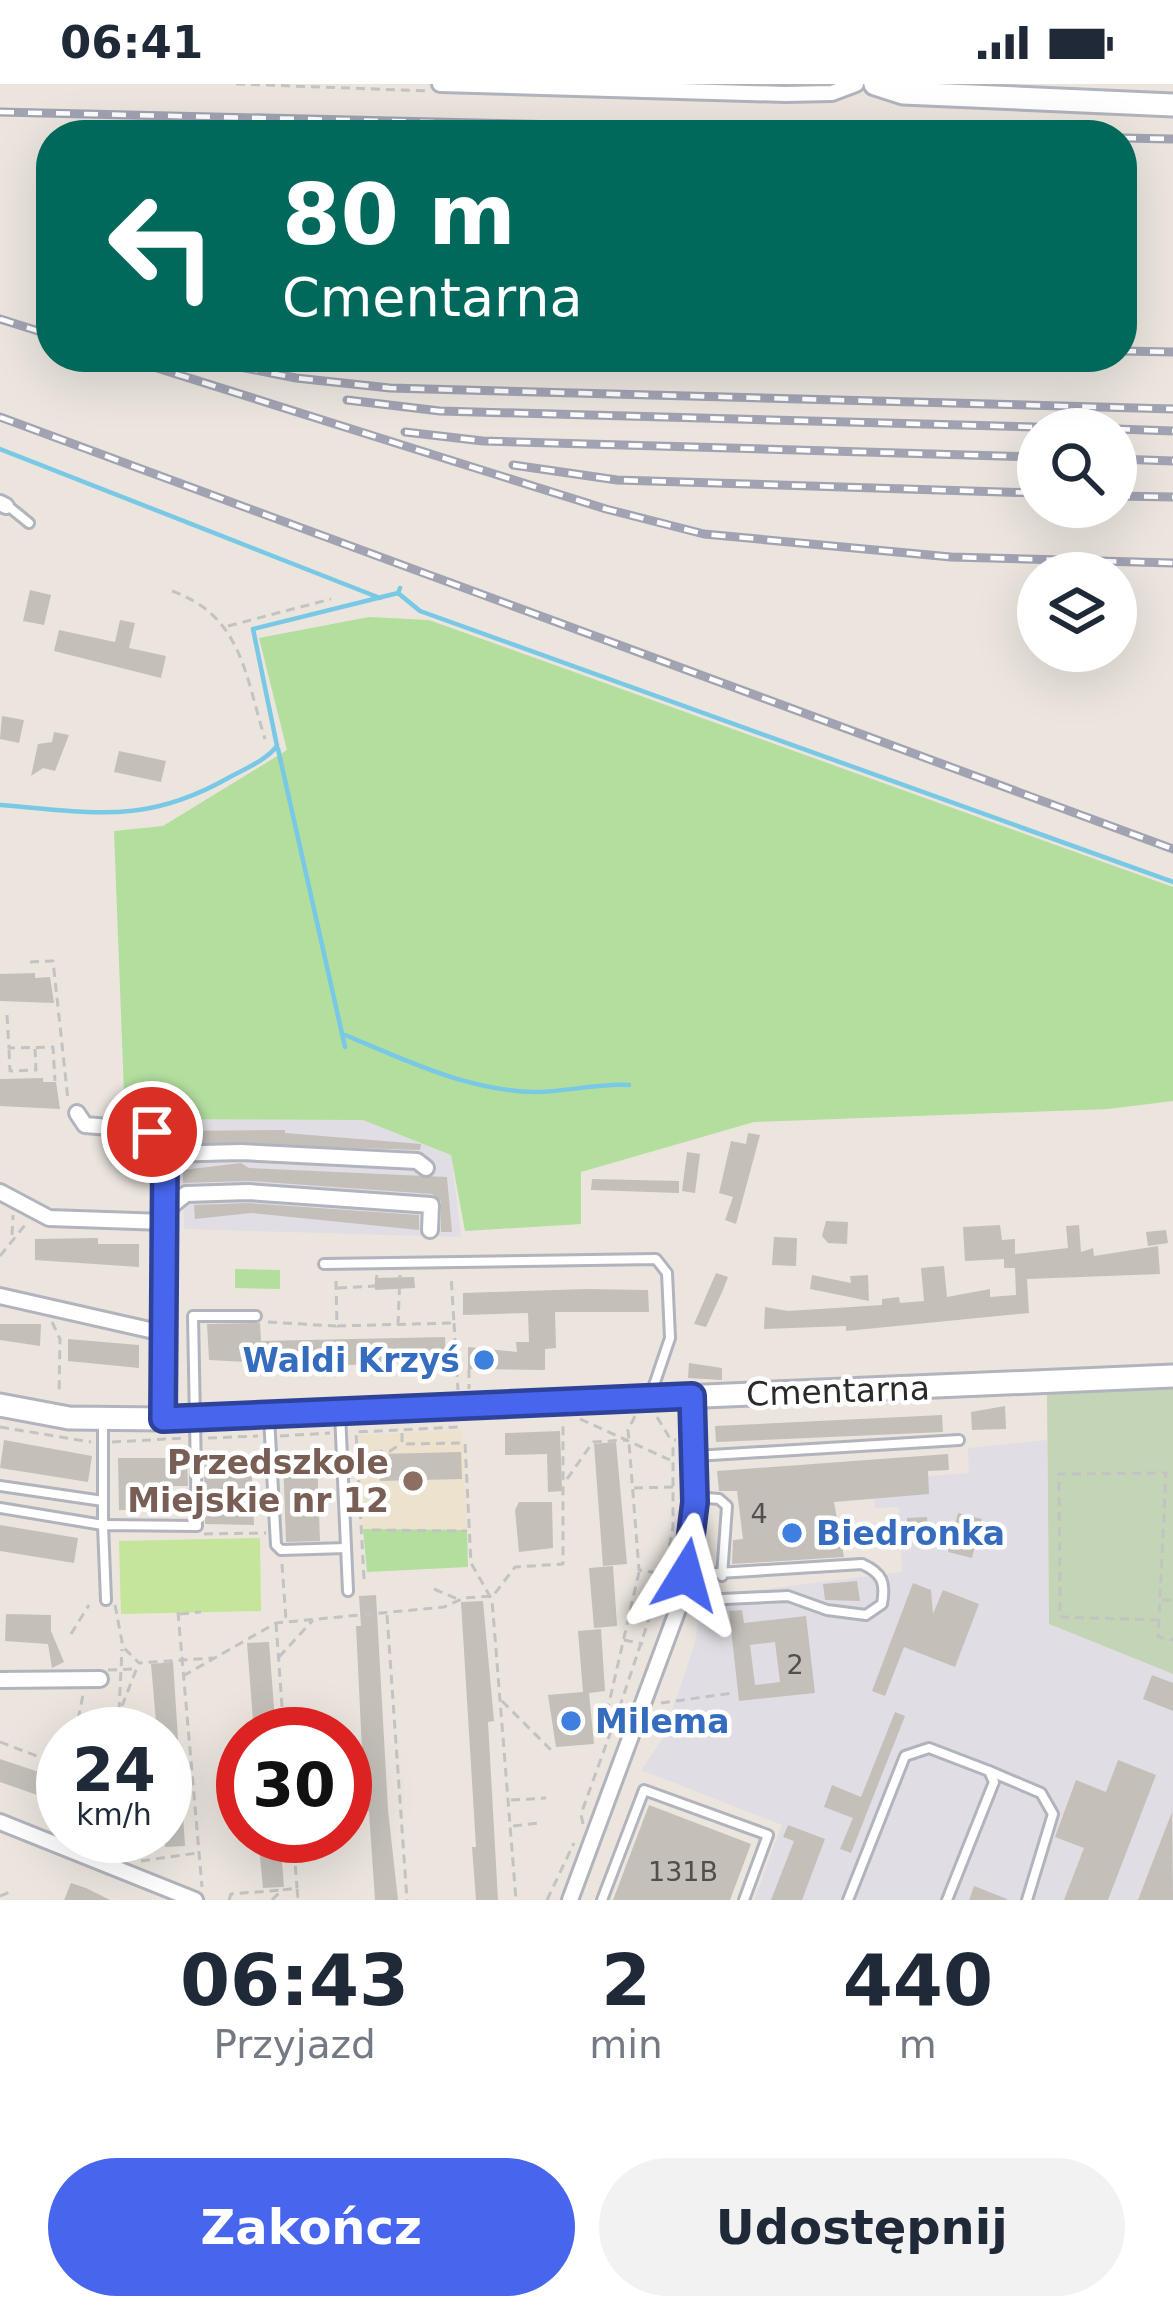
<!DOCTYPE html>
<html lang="pl">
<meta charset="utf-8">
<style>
body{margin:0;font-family:"DejaVu Sans",sans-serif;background:#f2f2f3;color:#1f2937;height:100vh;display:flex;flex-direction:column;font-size:45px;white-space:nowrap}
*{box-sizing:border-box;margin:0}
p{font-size:39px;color:#747a83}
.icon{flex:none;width:66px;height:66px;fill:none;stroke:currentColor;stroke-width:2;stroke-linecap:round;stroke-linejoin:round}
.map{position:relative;height:1816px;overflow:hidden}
.sheet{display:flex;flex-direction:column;background:#fff;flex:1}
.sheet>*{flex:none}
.top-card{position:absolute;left:36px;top:36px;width:1101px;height:252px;border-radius:48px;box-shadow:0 12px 48px #0002;background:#00695c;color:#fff;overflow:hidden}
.tools{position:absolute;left:1017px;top:324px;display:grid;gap:24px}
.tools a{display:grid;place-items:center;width:120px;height:120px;border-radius:50%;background:#fff;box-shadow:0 12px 48px #0002;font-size:60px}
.speed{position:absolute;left:36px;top:1623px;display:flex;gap:24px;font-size:60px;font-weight:700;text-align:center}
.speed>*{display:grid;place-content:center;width:156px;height:156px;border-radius:50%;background:#fff;box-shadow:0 12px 48px #0002;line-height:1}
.speed small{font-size:30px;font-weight:400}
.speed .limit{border:18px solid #d22;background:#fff;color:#111}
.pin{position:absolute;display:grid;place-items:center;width:102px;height:102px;color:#fff;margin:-51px;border:6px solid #fff;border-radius:50%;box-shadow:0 3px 12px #0007}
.me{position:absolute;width:132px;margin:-66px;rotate:8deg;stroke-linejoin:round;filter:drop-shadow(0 0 9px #0008)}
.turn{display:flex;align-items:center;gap:42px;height:252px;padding:0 48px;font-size:54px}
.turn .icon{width:156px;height:156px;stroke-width:2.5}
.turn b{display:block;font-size:84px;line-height:102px}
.eta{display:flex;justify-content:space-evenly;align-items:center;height:204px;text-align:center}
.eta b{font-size:72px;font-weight:800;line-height:84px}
.primary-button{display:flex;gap:24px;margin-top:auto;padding:24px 48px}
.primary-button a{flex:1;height:138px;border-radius:72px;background:#4866ed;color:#fff;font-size:48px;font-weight:800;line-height:138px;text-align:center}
.primary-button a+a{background:#f2f2f3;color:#1f2937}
.status{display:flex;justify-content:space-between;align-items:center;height:84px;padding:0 60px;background:#fff;direction:ltr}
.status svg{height:33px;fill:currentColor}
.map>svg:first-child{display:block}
.industrial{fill:#e0dee4}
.education{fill:#ece2ce}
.green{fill:#b3de9e}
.cemetery{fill:#c4d4b6}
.pitch{fill:#c5e59a}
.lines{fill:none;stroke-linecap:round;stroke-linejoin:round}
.stream{stroke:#78c8e6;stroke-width:4.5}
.building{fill:#c4bfb9;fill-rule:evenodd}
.lane-casing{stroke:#b1b4bd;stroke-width:14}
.street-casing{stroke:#b1b4bd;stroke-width:20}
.secondary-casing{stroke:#b1b4bd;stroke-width:27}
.path{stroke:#c3c3c3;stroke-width:3;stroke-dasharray:9 6;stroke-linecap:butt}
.lane{stroke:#fff;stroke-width:8}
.street{stroke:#fff;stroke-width:14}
.secondary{stroke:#fff;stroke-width:21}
.rail-casing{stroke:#a1a3b3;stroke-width:9}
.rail{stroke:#fff;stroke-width:4.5;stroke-dasharray:14;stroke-linecap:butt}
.route-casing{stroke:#2f429a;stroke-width:30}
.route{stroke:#4866ed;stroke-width:21}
.shop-dot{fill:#3f7fe0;stroke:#fff;stroke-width:4.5}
.education-dot{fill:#8d6e63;stroke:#fff;stroke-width:4.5}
.labels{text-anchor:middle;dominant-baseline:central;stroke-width:9;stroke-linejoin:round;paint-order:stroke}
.number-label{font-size:27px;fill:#504f4e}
.shop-label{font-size:33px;font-weight:bold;fill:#366cbe;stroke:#fff;text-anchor:start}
.street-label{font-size:33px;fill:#2a2a2a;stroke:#fff}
.education-label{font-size:33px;font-weight:bold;fill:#785e54;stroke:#fff;text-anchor:end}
</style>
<div class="status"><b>06:41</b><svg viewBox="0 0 49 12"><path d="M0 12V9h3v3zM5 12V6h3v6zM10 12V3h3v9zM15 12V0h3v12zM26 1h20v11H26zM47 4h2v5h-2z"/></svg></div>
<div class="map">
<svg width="1173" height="1816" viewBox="0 0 1173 1816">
<rect width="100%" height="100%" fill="#ebe5de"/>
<!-- industrial -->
<g class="industrial">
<path d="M168,1035L363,1036L451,1071L461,1153L184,1145L183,1111H171Z"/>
<path d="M1047,1356L1049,1540L1173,1590V1816H754L782,1741L641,1686L662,1656L695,1559L702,1513L902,1488L899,1423L875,1424L873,1396L969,1389L968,1364Z"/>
</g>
<!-- education -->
<path class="education" d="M462,1346L467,1446L363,1445L358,1351Z"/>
<!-- green -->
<g class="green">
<path d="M369,533L429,536L1173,803V1017L1108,1025L754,1038L581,1088V1140L465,1147L451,1071L363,1036L125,1035L114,747L163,742L287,666L259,554Z"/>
<path d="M235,1185L280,1186V1205L235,1204Z"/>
<path d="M363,1445L467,1446L468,1483L367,1488Z"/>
</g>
<!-- cemetery -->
<path class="cemetery" d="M1173,1303V1590L1049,1540L1047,1308Z"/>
<!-- pitch -->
<path class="pitch" d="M260,1454L261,1527L121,1530L119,1457Z"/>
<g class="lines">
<!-- stream -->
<g class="stream">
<path d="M0,365L380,514"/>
<path d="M398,509L420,527L1173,798"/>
<path d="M278,665L345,963"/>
<path d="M0,721C93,728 144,742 230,693C247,684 266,676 277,662L253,545L398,509L400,504"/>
<path d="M345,951C405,976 468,1007 535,1008C566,1008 598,999 629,1001"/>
</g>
</g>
<!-- building -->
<g class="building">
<path d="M30,506L51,511L44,541L23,537Z"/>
<path d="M120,536L135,539L129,564L166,572L161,594L54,567L59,546L115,558Z"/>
<path d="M2,632L24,636L19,659L0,655Z"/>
<path d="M54,648L69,651L55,687L43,684L31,692L38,660L52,658Z"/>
<path d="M119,667L166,677L161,698L114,688Z"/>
<path d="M35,889V894L50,893L54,919L0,917V890Z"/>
<path d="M43,994V998H56L60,1025L0,1022V995Z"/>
<path d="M285,1046V1049L421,1060L420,1066L175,1058V1047Z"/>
<path d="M748,1049L760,1051L736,1140L725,1136L733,1113L719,1109L731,1057L746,1060Z"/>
<path d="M687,1068L700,1070L695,1109L682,1107Z"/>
<path d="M241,1079L249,1084L447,1093L452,1148H441V1117L432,1110L249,1097L183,1099V1086Z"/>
<path d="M592,1095L679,1097V1109L591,1106Z"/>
<path d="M248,1119L419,1131V1146L251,1129L195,1135L194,1121Z"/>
<path d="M826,1137L848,1138L847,1160L828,1159L822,1152Z"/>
<path d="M1000,1141L1002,1156L1015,1155V1170L1068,1164L1066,1142L1079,1141L1081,1168L1093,1164L1094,1172L1158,1162L1160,1190L1027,1195L1029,1229L846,1247V1242L764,1245L765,1223L788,1227L882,1221V1215L899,1213L900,1219L924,1217L921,1184L944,1182L947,1213L990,1205V1213L1016,1211L1015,1184H1004V1175L965,1177L963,1143Z"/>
<path d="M1166,1146L1168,1159L1148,1162L1146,1148Z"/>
<path d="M774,1153L797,1154L796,1182L772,1181Z"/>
<path d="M98,1154V1160H139V1183L35,1176V1155Z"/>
<path d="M716,1189L728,1193L723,1206L706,1243L694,1240Z"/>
<path d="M812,1191L851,1199L850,1192L868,1191L869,1217L810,1205Z"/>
<path d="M414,1193L415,1204L375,1206V1194Z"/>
<path d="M586,1205L648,1206L649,1228H555L556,1264L545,1265V1286L468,1285V1263L517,1268L516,1258H529L528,1229L463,1231V1209Z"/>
<path d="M260,1239L261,1257L445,1253L446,1277L324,1282L209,1276L207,1240Z"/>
<path d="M0,1240H41L40,1262L0,1256Z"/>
<path d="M68,1255L139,1261V1284L68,1277Z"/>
<path d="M689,1279L722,1284V1296L688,1294Z"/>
<path d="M1005,1322L1006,1345L972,1346L971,1328Z"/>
<path d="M942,1331L943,1348L716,1358L715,1342Z"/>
<path d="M560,1347L562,1407L548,1408L547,1370L505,1371V1349Z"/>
<path d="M4,1356L92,1372L88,1398L0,1384Z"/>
<path d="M616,1358L627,1480L603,1482L594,1360Z"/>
<path d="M461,1368L462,1395L380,1397L379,1370Z"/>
<path d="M948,1370L949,1386L928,1387L929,1410L834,1418L844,1473L732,1480L733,1456L743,1455L737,1407H719L717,1387Z"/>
<path d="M251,1372L254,1441L205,1440L204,1376Z"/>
<path d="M317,1372L320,1457L286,1458L283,1373Z"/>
<path d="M118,1374H187L188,1402H163L164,1426H119Z"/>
<path d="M519,1418H552L553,1464L519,1468L515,1426Z"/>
<path d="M958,1429L982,1435L972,1474L948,1468Z"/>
<path d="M927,1433L928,1447L908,1448L907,1434Z"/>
<path d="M0,1441L78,1454L74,1479L0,1467Z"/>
<path d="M613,1482L617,1542L594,1544L589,1484Z"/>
<path d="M857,1497L860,1517L825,1516L823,1500Z"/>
<path d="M913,1499L931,1506L933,1530L943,1506L979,1520L955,1583L904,1563L885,1612L872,1607Z"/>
<path d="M376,1511L388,1726L398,1816H375L369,1727L365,1728L356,1542H361L359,1512Z"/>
<path d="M483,1517L494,1637L488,1638L498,1816H476L472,1763H476L461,1518Z"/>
<path d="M742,1526L744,1539L806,1532L815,1609L739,1617L729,1527ZM775,1558L780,1598L755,1601L750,1561Z"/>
<path d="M6,1530L51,1531V1547L64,1578L52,1584L48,1560L5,1557Z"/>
<path d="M601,1545L605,1607L589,1609L594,1660L556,1663L548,1611L583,1608L578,1547Z"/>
<path d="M269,1558L276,1650H254L247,1559Z"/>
<path d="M173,1578L185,1762L165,1763V1650H157L151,1580Z"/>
<path d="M1152,1591L1173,1599V1627L1143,1615Z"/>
<path d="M895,1628L905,1632L851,1769L840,1765L853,1734L824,1723L832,1701L861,1713Z"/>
<path d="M0,1675L63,1696V1720L0,1698Z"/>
<path d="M1118,1676L1156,1691L1108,1816H1064L1084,1764L1055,1753L1076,1696L1106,1708Z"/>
<path d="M649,1721L751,1760L730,1816H613Z"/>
<path d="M1172,1728L1173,1816H1138L1148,1790Z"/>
<path d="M788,1741L825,1755L802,1816H771L794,1757L783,1753Z"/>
<path d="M258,1752H280L284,1803L263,1804Z"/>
<path d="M71,1799L86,1804L110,1816H64Z"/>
<path d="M974,1802L1007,1815V1816H969Z"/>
</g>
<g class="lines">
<!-- lane casing -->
<g class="lane-casing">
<g id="lane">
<path d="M8,422L29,439"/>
<path d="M324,1180L656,1175L667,1189L670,1254L650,1313"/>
<path d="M340,1329L348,1507"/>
<path d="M269,1333L276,1461L281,1466L346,1464"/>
<path d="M695,1372L959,1356"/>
<path d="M0,1402L103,1417"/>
<path d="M695,1413L719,1415L727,1422L722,1492"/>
<path d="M0,1424L103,1441V1338"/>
<path d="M106,1516L103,1441L197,1442L193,1232H256"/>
<path d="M681,1517L788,1512L827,1526L866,1531L882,1520C886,1498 882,1489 862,1480L686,1491"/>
<path d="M989,1687L1041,1709L1053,1730L1027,1816"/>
<path d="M602,1816L644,1706L768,1751L744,1816"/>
<path d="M848,1816L905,1672L929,1664L989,1687L994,1698L947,1816"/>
</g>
</g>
<!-- street casing -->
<g class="street-casing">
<g id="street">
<path d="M440,0L785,10L832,9L856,0"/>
<path d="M0,419L6,422"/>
<path d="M77,1029L85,1041L146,1046L161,1056L164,1133"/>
<path d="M165,1070L241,1068L417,1077L426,1084"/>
<path d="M0,1108L49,1134L164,1138L163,1335"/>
<path d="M165,1127L186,1110L248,1108L431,1121L430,1146"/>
<path d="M0,1212L163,1249"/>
<path d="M0,1596L100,1595"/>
<path d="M0,1738L195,1816"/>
<path d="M570,1816L681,1517L695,1418L692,1313"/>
</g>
</g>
<!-- secondary casing -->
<g class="secondary-casing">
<g id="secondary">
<path d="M875,0L903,9L1173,21"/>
<path d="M0,1321L69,1334L163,1335L1173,1292"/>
</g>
</g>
<!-- path -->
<g class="path">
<path d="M236,0L430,7"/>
<path d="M172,507C242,532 245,591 265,655"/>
<path d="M228,542L331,515"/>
<path d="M30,878L53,877L68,1016"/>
<path d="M7,931L9,964L53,963L55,997"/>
<path d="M9,966L10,987L36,986L35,965"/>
<path d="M12,1151L13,1131"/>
<path d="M0,1172L25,1141"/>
<path d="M336,1197L337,1242L454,1239L451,1191"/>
<path d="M338,1204L375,1202L377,1191"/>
<path d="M52,1238L60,1255L59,1311"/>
<path d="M268,1238L336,1242"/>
<path d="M454,1239L458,1306"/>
<path d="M398,1241L400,1191"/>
<path d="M469,1285V1305"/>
<path d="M635,1332L628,1346L639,1486L664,1490L673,1443V1358"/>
<path d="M657,1333L671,1356H676"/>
<path d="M580,1335L670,1376"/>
<path d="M0,1343L91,1358"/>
<path d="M402,1349V1360L465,1359L471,1479L492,1516L516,1816"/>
<path d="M280,1352L330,1349"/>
<path d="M208,1354L258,1352"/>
<path d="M112,1358L186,1354"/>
<path d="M359,1368L390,1367L401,1360"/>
<path d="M567,1395L593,1358L627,1356"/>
<path d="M634,1404L673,1403"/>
<path d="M372,1446L467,1447"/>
<path d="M204,1450L266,1449"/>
<path d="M282,1480L286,1536"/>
<path d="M639,1488L607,1628L616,1634L664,1490"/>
<path d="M364,1495L356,1348L458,1343"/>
<path d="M434,1505L460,1516"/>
<path d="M1162,1516H1173"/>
<path d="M115,1521L123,1563L139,1579L213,1574"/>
<path d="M178,1528L202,1803"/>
<path d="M630,1528L650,1533"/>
<path d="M180,1530L201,1528"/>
<path d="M387,1531L407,1816"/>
<path d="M1159,1536L1060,1533L1059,1390L1166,1389L1158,1553L1173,1556"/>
<path d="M276,1539L284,1650"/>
<path d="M71,1550L89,1521"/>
<path d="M624,1556L643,1560"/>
<path d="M279,1573L313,1536"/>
<path d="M108,1586L135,1585"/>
<path d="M183,1592L276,1539L444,1523L464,1514L493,1512L515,1483L563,1480V1336"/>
<path d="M502,1617L552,1667"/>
<path d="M661,1619L733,1609"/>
<path d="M119,1627L122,1565"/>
<path d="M284,1627H300"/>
<path d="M75,1650L83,1611"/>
<path d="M111,1650L138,1581"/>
<path d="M0,1658L63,1682"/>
<path d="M511,1716L546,1714"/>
<path d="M583,1740L581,1730L615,1636"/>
<path d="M513,1742L540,1739"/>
<path d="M293,1752L297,1804"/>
<path d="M141,1777L197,1769"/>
<path d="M0,1812L10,1808"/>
<path d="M229,1816L231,1810L282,1806"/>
<path d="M272,1816L282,1806L297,1804L298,1816"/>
<path d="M547,1816L574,1759"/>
</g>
<!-- lane -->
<use href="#lane" class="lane"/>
<!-- street -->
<use href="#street" class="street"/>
<!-- secondary -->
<use href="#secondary" class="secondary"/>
<!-- rail casing -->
<g class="rail-casing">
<g id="rail">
<path d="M0,28L998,51"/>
<path d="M1122,54L1173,55"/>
<path d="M0,235L51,251"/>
<path d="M1122,267L1173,268"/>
<path d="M122,273L606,425L704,450L951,473L1173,479"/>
<path d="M189,273L296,294L390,304L1173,325"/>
<path d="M347,316L440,327L1108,345"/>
<path d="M0,333L1173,765"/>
<path d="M1116,345L1173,347"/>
<path d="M405,348L483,357L1038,373"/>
<path d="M1116,375L1173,377"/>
<path d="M513,381L617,396L1038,409"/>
<path d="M1116,412L1173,413"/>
</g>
</g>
<!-- rail -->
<use href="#rail" class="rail"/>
</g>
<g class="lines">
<!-- route casing -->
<g class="route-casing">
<path id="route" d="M152,1048L165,1070L163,1335L692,1312L695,1418L686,1491"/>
</g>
<!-- route -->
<use href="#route" class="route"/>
</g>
<!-- markers -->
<g class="shop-dot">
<circle cx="484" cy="1276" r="12"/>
<circle cx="792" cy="1449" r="12"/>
<circle cx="571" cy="1637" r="12"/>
</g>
<circle class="education-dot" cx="413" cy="1397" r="12"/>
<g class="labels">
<!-- number labels -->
<g class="number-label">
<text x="759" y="1429">4</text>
<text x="795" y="1580">2</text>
<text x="683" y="1787">131B</text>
</g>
<!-- shop labels -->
<g class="shop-label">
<text x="460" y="1276" text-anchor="end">Waldi Krzyś</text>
<text x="816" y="1449">Biedronka</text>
<text x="595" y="1637">Milema</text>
</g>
<!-- street labels -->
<g class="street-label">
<text transform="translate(838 1307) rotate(-2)">Cmentarna</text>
</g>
<!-- education labels -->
<g class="education-label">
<text x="389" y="1378">Przedszkole<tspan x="389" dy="38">Miejskie nr 12</tspan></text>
</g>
</g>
</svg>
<div class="tools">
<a><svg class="icon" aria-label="search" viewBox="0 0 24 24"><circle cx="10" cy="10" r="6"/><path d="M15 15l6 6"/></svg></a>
<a><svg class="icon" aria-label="layers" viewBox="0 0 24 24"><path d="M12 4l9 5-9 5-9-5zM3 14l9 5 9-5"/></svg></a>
</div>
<div class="speed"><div>24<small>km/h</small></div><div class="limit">30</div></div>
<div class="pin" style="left:152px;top:1048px;background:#d93025"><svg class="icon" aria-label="arrive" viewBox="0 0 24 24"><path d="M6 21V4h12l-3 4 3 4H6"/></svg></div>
<svg class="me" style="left:686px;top:1491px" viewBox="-20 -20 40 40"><path d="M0-17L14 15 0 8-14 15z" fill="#4866ed" stroke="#fff" stroke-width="4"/></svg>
<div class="top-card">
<div class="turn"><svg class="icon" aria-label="left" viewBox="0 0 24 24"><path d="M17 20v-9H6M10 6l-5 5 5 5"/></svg><div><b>80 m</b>Cmentarna</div></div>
</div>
</div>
<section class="sheet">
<div class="eta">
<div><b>06:43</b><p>Przyjazd</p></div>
<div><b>2</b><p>min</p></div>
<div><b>440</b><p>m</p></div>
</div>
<div class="primary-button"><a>Zakończ</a><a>Udostępnij</a></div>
</section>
